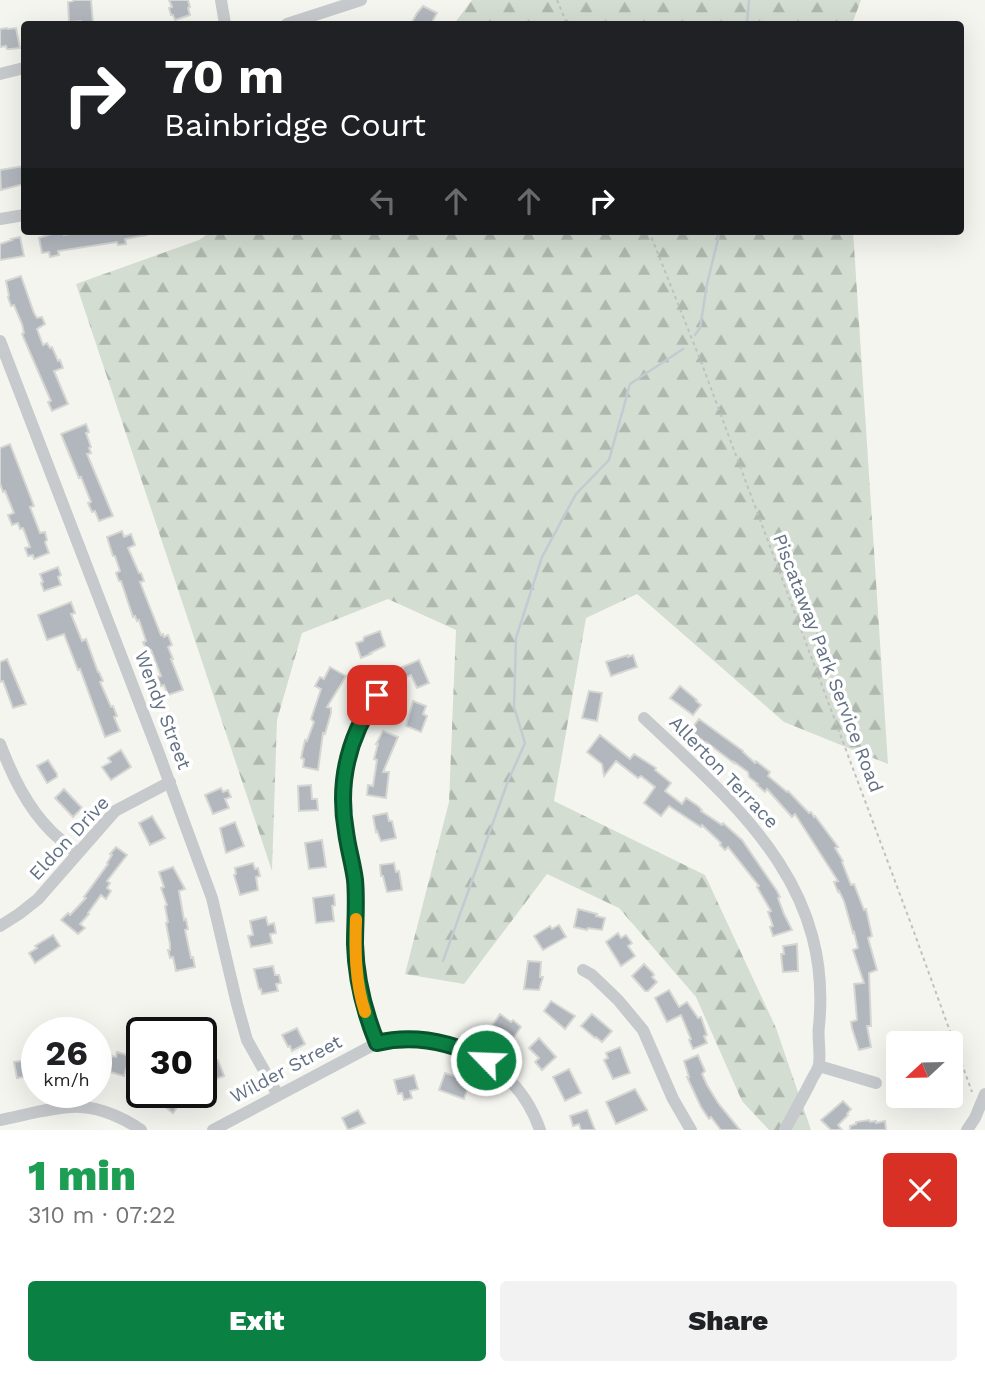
<!DOCTYPE html>
<meta charset="utf-8">
<style>
body{margin:0;font-family:"Work Sans",sans-serif;background:#f2f2f2;color:#202124;height:100vh;display:flex;flex-direction:column;font-size:26px;white-space:nowrap}
*{box-sizing:border-box;margin:0}
p{font-size:23px;color:#757577}
.icon{flex:none;width:38px;height:38px;fill:none;stroke:currentColor;stroke-width:2;stroke-linecap:round;stroke-linejoin:round}
.map{position:relative;height:1130px;overflow:hidden}
.side{display:flex;flex-direction:column;background:#fff;flex:1}
.side>*{flex:none}
.hud{position:absolute;left:21px;top:21px;width:943px;height:214px;border-radius:7px;box-shadow:0 7px 28px #0002;background:#202124;color:#fff;overflow:hidden}
.needle{width:46px;rotate:248deg}
.fabs{position:absolute;left:886px;top:1031px;display:grid;gap:14px}
.fabs a{display:grid;place-items:center;width:77px;height:77px;border-radius:7px;background:#fff;box-shadow:0 7px 28px #0002;font-size:35px}
.speed{position:absolute;left:21px;top:1017px;display:flex;gap:14px;font-size:35px;font-weight:700;text-align:center}
.speed>*{display:grid;place-content:center;width:91px;height:91px;border-radius:50%;background:#fff;box-shadow:0 7px 28px #0002;line-height:1}
.speed small{font-size:18px;font-weight:400}
.speed .limit{border:4px solid #111;border-radius:10px;background:#fff;color:#111}
.pin{position:absolute;display:grid;place-items:center;width:60px;height:60px;color:#fff;margin:-30px;border-radius:14px;box-shadow:0 4px 10px #0006}
.me{position:absolute;width:77px;margin:-38px;rotate:294deg;stroke-linejoin:round;filter:drop-shadow(0 0 5px #0008)}
.turn{display:flex;align-items:center;gap:24px;height:147px;padding:0 28px;font-size:32px}
.turn .icon{width:91px;height:91px;stroke-width:2.5}
.turn b{display:block;font-size:49px;line-height:60px}
.lanes{display:flex;align-items:center;height:66px;padding:0 28px;background:#0003;justify-content:center;gap:35px;direction:ltr}
.lanes .off{opacity:.35}
.round{display:grid;place-items:center;flex:none;width:74px;height:74px;border-radius:7px;background:#f2f2f2}
.headline{display:flex;align-items:center;justify-content:space-between;height:119px;padding:0 28px}
h1{font-size:42px;font-weight:800;line-height:52px;color:#1e9e55}
.primary-button{display:flex;gap:14px;margin-top:auto;padding:14px 28px}
.primary-button a{flex:1;height:80px;border-radius:7px;background:#0b8043;color:#fff;font-size:28px;font-weight:800;line-height:80px;text-align:center}
.primary-button a+a{background:#f2f2f2;color:#202124}
.map>svg:first-child{display:block}
.forest{fill:url(#forest-firs)}
.lines{fill:none;stroke-linecap:round;stroke-linejoin:round}
.stream{stroke:#c2cbd1;stroke-width:2.5}
.building{fill:#b1b7bd;stroke:#d6d6d3;stroke-width:2}
.path{stroke:#c0c1c3;stroke-width:2;stroke-dasharray:3.5 3.5;stroke-linecap:butt}
.minor{stroke:#c7cacd;stroke-width:12}
.route-casing{stroke:#07532c;stroke-width:18}
.route{stroke:#0b8043;stroke-width:12}
.slow{stroke:#f59e0b;stroke-width:12}
.labels{text-anchor:middle;dominant-baseline:central;stroke-width:7;stroke-linejoin:round;paint-order:stroke}
.street-label{font-size:19px;fill:#627184;stroke:#fff}
</style>
<div class="map">
<svg width="985" height="1130" viewBox="0 0 985 1130">
<defs>
<pattern id="forest-firs" width="22" height="20" patternUnits="userSpaceOnUse" patternTransform="scale(1.75)"><rect width="22" height="20" fill="#d4ddd1"/><path d="M5 1l3.5 6h-7zM16 11l3.5 6h-7z" fill="#afb8af"/></pattern>
</defs>
<rect width="100%" height="100%" fill="#f5f5f0"/>
<!-- forest -->
<g class="forest">
<path d="M472,0H861L852,24H454Z"/>
<path d="M212,231H853L888,764L784,722L637,594L586,618L554,801L705,875L776,1028L811,1130H769L742,1101L696,997L619,908L547,874L464,984L405,974L449,802L456,630L388,599L302,633L277,720L272,871L76,284L199,240Z"/>
</g>
<g class="lines">
<!-- stream -->
<g class="stream">
<path d="M747,24L749,0"/>
<path d="M695,335L700,328L707,284L720,231"/>
<path d="M443,961L508,781L525,743L514,707L516,638L542,557L576,494L609,460L630,384L683,349"/>
</g>
</g>
<!-- building -->
<g class="building">
<path d="M73,0H91L93,23L82,24L81,21L69,22L68,2L73,1Z"/>
<path d="M169,0H188L190,7L188,8L190,15L175,20L173,15H171L169,8L172,7Z"/>
<path d="M423,6L437,13L431,24H411L417,13Z"/>
<path d="M7,28L8,29L16,28L20,48L11,49H7L6,46L0,47V29Z"/>
<path d="M24,166V184L1,190L0,170Z"/>
<path d="M60,231H63L64,235L80,233L79,231H147V235L125,239L126,244L118,245L117,242L58,251L59,255L50,257L49,252L42,253L39,238Z"/>
<path d="M20,237L24,256L0,260V244L12,240L11,239Z"/>
<path d="M21,276L34,313L37,318L42,317L45,324L37,329L43,345L47,343L50,348L52,347L58,361L60,360L63,368L54,371L68,404L52,411L48,402L51,401L22,334L24,333L22,324L14,305L11,306L8,297L9,296L6,281Z"/>
<path d="M86,424L89,432L86,433L91,447L89,448L91,453L87,454L113,516L99,521L95,511L92,512L88,503L91,502L81,477L79,478L61,434Z"/>
<path d="M10,444L34,506L30,507L40,533L45,532L47,540L45,542L49,553L34,559L33,555L28,556L25,548L30,547L23,528L20,529L18,523L12,525L8,515L14,513L5,491L3,492L0,483V448Z"/>
<path d="M122,531L124,537L131,534L135,545L128,548L139,573H141L144,581L140,582L147,600L161,635L163,634L164,637L168,635L172,645L168,647L173,659H171L183,690L168,695L164,685L161,686L157,677L161,676L151,650L147,651L143,642L146,641L139,620L137,621L135,616L133,617L121,581H119L116,573L120,571L115,556H113L107,537Z"/>
<path d="M58,567L61,575L58,577L61,585L44,591L41,583L43,582L40,574Z"/>
<path d="M71,602L75,613L71,614L82,641L86,639L98,672H99L103,681L100,682L111,707L113,706L117,716L114,717L120,731L105,737L80,669L78,670L64,634L47,640L38,615Z"/>
<path d="M380,631L385,646L370,653L371,654L361,658L356,643L363,641L364,637Z"/>
<path d="M628,655V657L633,655L637,667L611,676L606,662Z"/>
<path d="M7,659L26,704L13,708L3,681L0,682V662Z"/>
<path d="M419,660L429,683L417,688L411,675L406,677L402,667Z"/>
<path d="M330,667L346,676L327,707L331,708V713L325,734L323,733L318,770L303,767L304,759L301,758L305,740L307,741L314,722L311,719L321,689L315,686L320,677L324,679Z"/>
<path d="M680,686L697,700L696,701L701,705L693,715L670,698Z"/>
<path d="M589,691L602,693L597,721L582,718Z"/>
<path d="M413,701L426,706L423,714L427,716L421,732L406,726Z"/>
<path d="M699,719L743,751V752L755,763L756,761L770,772L768,776L787,792L788,791L809,813L811,812L814,817L815,816L838,847L835,848L843,861L842,862L851,885L854,884L864,910L866,909L872,936L868,938L877,970L869,973L871,1026H867L871,1047L859,1050L852,1028L851,1022L857,1020L854,984L864,983L853,950L858,948L854,932L853,933L844,901L839,891L838,892L834,882L838,881L795,814L792,817L767,789L765,792L757,785L758,784L749,777L748,772L734,762V763L706,742L705,743L701,739L699,741L693,736L694,734L690,731Z"/>
<path d="M383,731L398,737L383,772H389L386,798L367,795L368,785L373,786L377,760L374,759L378,744H376Z"/>
<path d="M600,735L630,759L634,754L656,768L655,770L671,783L665,791L682,804L686,798L698,806L702,810L701,811L722,825L723,823L742,840L777,891L780,897L778,898L784,914L792,930L773,936L770,927L773,926L768,912L771,911L757,887L759,886L728,847L725,850L720,845L721,843L702,825L701,827L669,806L661,816L644,803L655,787L641,776L638,778L616,761L604,776L602,764L587,752Z"/>
<path d="M121,750L131,767L111,780L102,767L111,762L108,758Z"/>
<path d="M48,760L57,774V777L47,783L37,766Z"/>
<path d="M311,785L312,799H317L318,810L299,811L298,786Z"/>
<path d="M221,788L223,792L228,790L231,797L225,799L229,808L213,814L205,795Z"/>
<path d="M64,789L82,808L73,817L55,798Z"/>
<path d="M387,813L389,821H392L396,838L381,841L377,831L376,832L373,816Z"/>
<path d="M152,816L165,838L150,845L139,823Z"/>
<path d="M235,822L244,846L226,853L220,828Z"/>
<path d="M322,840L326,867L309,869L305,843Z"/>
<path d="M116,847L127,855L107,881L110,883L107,888L111,891L106,899L101,895L88,913L89,914L80,924L85,928L78,934L61,920L68,913L70,915L86,898L84,897L108,864L107,863L112,855L110,854Z"/>
<path d="M253,863L255,869L258,868L260,876L256,877L258,890L240,895L234,875L236,874L235,868Z"/>
<path d="M394,863L396,872L399,871L402,890L387,892L383,876H381L380,865Z"/>
<path d="M173,867L185,889L179,891L184,920L186,919L188,929L185,930L191,958L193,957L195,967L176,971L173,957L170,958L168,950H170V944L166,923L168,922L165,906L167,905L161,888L164,887L159,872Z"/>
<path d="M334,895L335,905L332,906L334,921L316,923L313,898Z"/>
<path d="M578,909L597,914L596,916L605,918L602,930L588,928L587,930L574,927Z"/>
<path d="M266,917L268,925L274,923L276,933L270,934L272,943L251,947L248,936L253,935L250,921Z"/>
<path d="M559,925L566,937L543,950L534,936L550,926L552,929Z"/>
<path d="M618,933L621,938L626,935L632,943L628,946L635,956L621,966L606,942Z"/>
<path d="M53,935L60,946L35,963L29,953L37,948L35,946Z"/>
<path d="M797,944L798,971L783,972L781,954H784L783,946Z"/>
<path d="M528,961L541,962L540,977H543L539,990L524,989Z"/>
<path d="M644,964L653,973L654,975L652,977L657,982L648,991H645L632,976Z"/>
<path d="M273,966L275,975H279L281,983L276,984L278,991L262,994L261,989H259L254,969Z"/>
<path d="M669,990L679,1007L687,1002L698,1018L701,1017L707,1035L704,1036L707,1043L693,1049L689,1040L691,1039L681,1015L667,1022L655,998Z"/>
<path d="M551,1001L575,1016L565,1029L544,1011Z"/>
<path d="M500,1014L511,1022L513,1020L521,1027L511,1041L492,1026Z"/>
<path d="M592,1014L612,1031L602,1042L596,1037L595,1038L581,1026Z"/>
<path d="M297,1028L305,1044L292,1051L290,1046L288,1047L282,1035Z"/>
<path d="M539,1038L556,1057L542,1070L535,1062L539,1058L529,1048Z"/>
<path d="M620,1047L630,1073L613,1079L604,1060L608,1058L606,1053Z"/>
<path d="M117,1052L130,1056L124,1076L107,1071L112,1056L116,1057Z"/>
<path d="M698,1055L705,1071L702,1074L707,1085L718,1103L740,1130H721L711,1117L709,1119L701,1107L687,1077H689L684,1061Z"/>
<path d="M32,1059L35,1075L17,1078L14,1062Z"/>
<path d="M218,1060L224,1076L211,1081L205,1065Z"/>
<path d="M569,1069L581,1093L565,1101L553,1077Z"/>
<path d="M445,1073L470,1081L464,1099L439,1090Z"/>
<path d="M414,1075L418,1089L410,1091L412,1098L404,1100L402,1093L398,1094L394,1080Z"/>
<path d="M635,1089L647,1110L616,1124L606,1102Z"/>
<path d="M166,1092H188L173,1113L159,1102Z"/>
<path d="M843,1101L851,1109L847,1114L848,1115L838,1125L842,1130H831L821,1120Z"/>
<path d="M358,1110L365,1123L348,1130L342,1118Z"/>
<path d="M587,1110L595,1130H581L579,1124L573,1126L570,1116Z"/>
<path d="M869,1120L870,1122L876,1121V1123L885,1121L886,1130H850V1126L856,1124V1122Z"/>
</g>
<g class="lines">
<!-- path -->
<g class="path">
<path d="M557,0L567,24"/>
<path d="M649,231L700,359L914,932L972,1092"/>
</g>
<!-- minor -->
<g class="minor">
<path d="M221,0L225,24"/>
<path d="M287,24L361,0"/>
<path d="M0,74L24,68"/>
<path d="M0,219L24,215"/>
<path d="M0,341L159,754L212,898L237,1004L247,1040L278,1095"/>
<path d="M377,695C348,736 337,783 346,832C348,848 353,864 355,880C357,901 355,923 355,944C356,981 363,1010 377,1043"/>
<path d="M644,718C737,806 833,884 819,1026C817,1038 822,1058 818,1068C816,1073 812,1078 810,1083C802,1099 793,1114 785,1130"/>
<path d="M0,744C12,775 27,807 51,831C59,839 69,846 77,853"/>
<path d="M0,926L19,914L38,899L115,811L170,782"/>
<path d="M583,970L592,975L618,1000L643,1030L673,1099L691,1130"/>
<path d="M819,1066L876,1083"/>
<path d="M0,1120C22,1116 60,1105 81,1107C101,1108 124,1118 141,1130"/>
<path d="M213,1130L377,1043C390,1040 402,1040 415,1041C473,1043 521,1075 540,1130"/>
<path d="M967,1130L975,1118L985,1094"/>
</g>
</g>
<g class="lines">
<!-- route casing -->
<g class="route-casing">
<path id="route" d="M377,695C349,736 337,782 346,832C348,848 353,864 355,880C357,901 355,923 355,944C356,980 364,1011 377,1043C415,1034 453,1043 486,1060"/>
</g>
<!-- route -->
<use href="#route" class="route"/>
<!-- slow -->
<path class="slow" d="M356,919C355,950 355,982 365,1012"/>
</g>
<g class="labels">
<!-- street labels -->
<g class="street-label">
<text transform="translate(828 663) rotate(69)">Piscataway Park Service Road</text>
<text transform="translate(163 710) rotate(69)">Wendy Street</text>
<text transform="translate(724 772) rotate(46)">Allerton Terrace</text>
<text transform="translate(69 838) rotate(-47)">Eldon Drive</text>
<text transform="translate(286 1069) rotate(-28)">Wilder Street</text>
</g>
</g>
</svg>
<div class="fabs">
<a><svg class="needle" viewBox="-14 -14 28 28"><path d="M0-13l5 13h-10z" fill="#e53935"/><path d="M0 13l5-13h-10z" fill="#757577"/></svg></a>
</div>
<div class="speed"><div>26<small>km/h</small></div><div class="limit">30</div></div>
<div class="pin" style="left:377px;top:695px;background:#d93025"><svg class="icon" aria-label="arrive" viewBox="0 0 24 24"><path d="M6 21V4h12l-3 4 3 4H6"/></svg></div>
<svg class="me" style="left:486px;top:1060px" viewBox="-20 -20 40 40"><circle r="17" fill="#0b8043" stroke="#fff" stroke-width="3"/><path d="M0-11L8 9 0 5-8 9z" fill="#fff"/></svg>
<div class="hud">
<div class="turn"><svg class="icon" aria-label="right" viewBox="0 0 24 24"><path d="M7 20v-9h11M14 6l5 5-5 5"/></svg><div><b>70 m</b>Bainbridge Court</div></div>
<div class="lanes"><svg class="icon off" aria-label="left" viewBox="0 0 24 24"><path d="M17 20v-9H6M10 6l-5 5 5 5"/></svg><svg class="icon off" aria-label="ahead" viewBox="0 0 24 24"><path d="M12 20V5M6 11l6-6 6 6"/></svg><svg class="icon off" aria-label="ahead" viewBox="0 0 24 24"><path d="M12 20V5M6 11l6-6 6 6"/></svg><svg class="icon" aria-label="right" viewBox="0 0 24 24"><path d="M7 20v-9h11M14 6l5 5-5 5"/></svg></div>
</div>
</div>
<section class="side">
<div class="headline"><div><h1>1 min</h1><p>310 m · 07:22</p></div><a class="round" style="background:#d93025;color:#fff"><svg class="icon" aria-label="close" viewBox="0 0 24 24"><path d="M6 6l12 12M18 6L6 18"/></svg></a></div>
<div class="primary-button"><a>Exit</a><a>Share</a></div>
</section>
